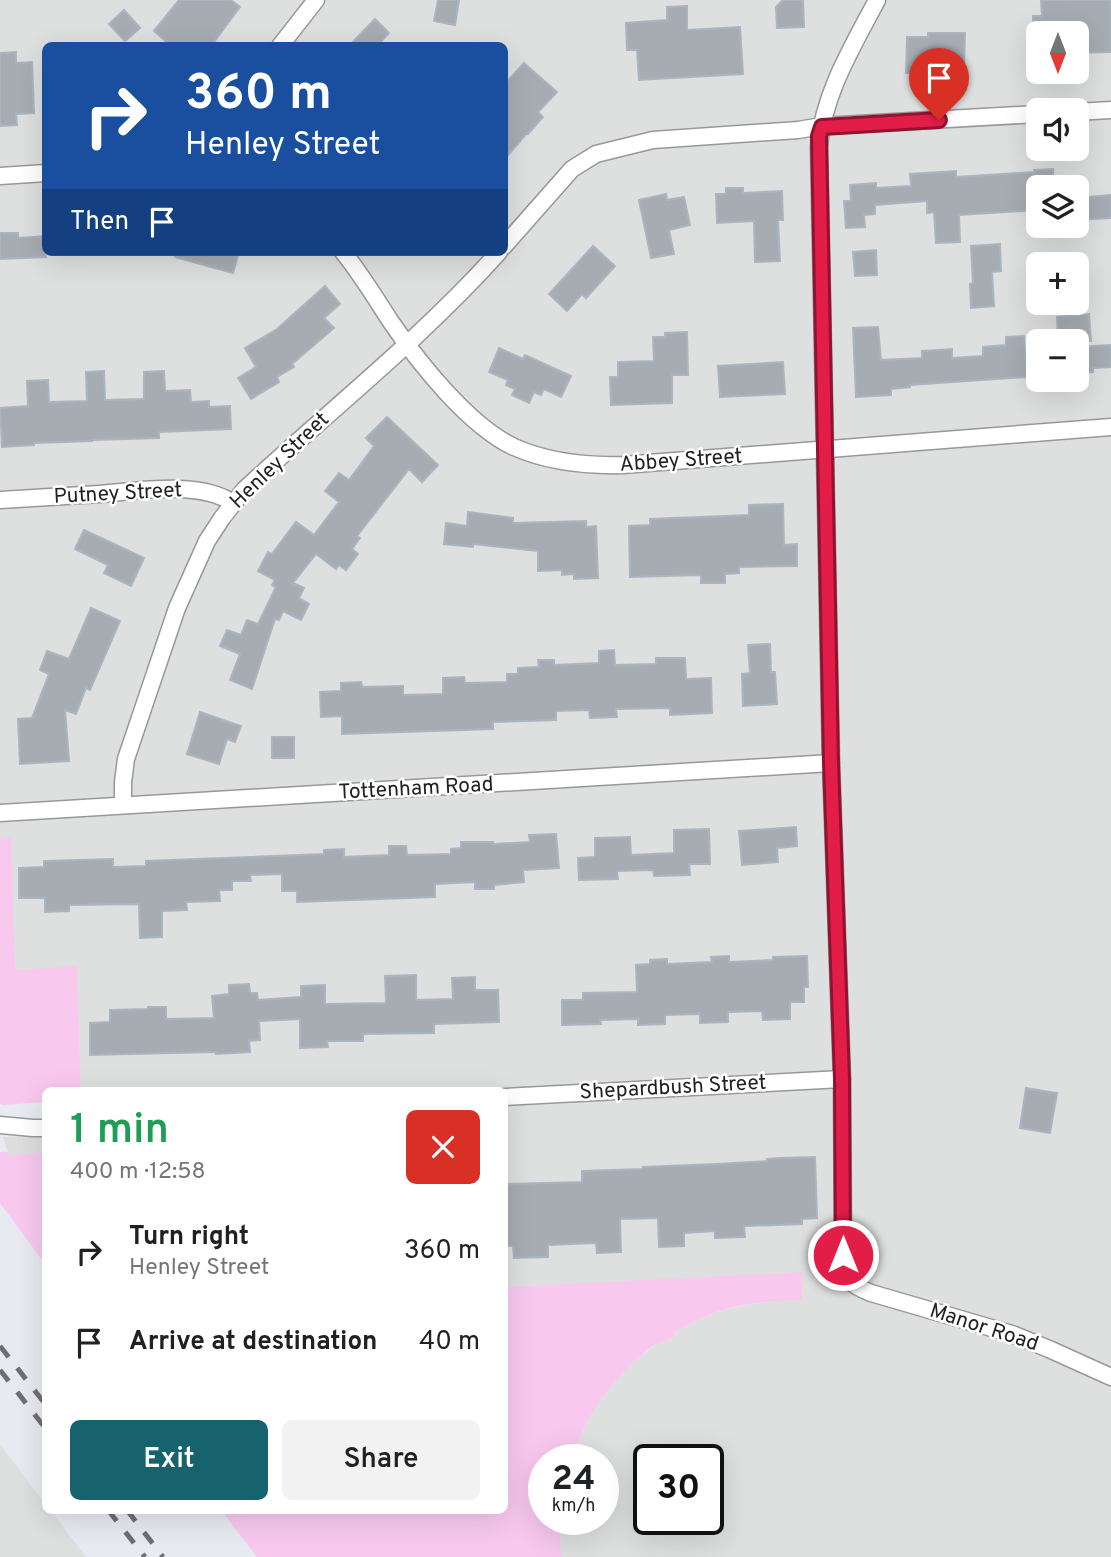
<!DOCTYPE html>
<meta charset="utf-8">
<style>
body{margin:0;font-family:Overpass,sans-serif;background:#f2f2f2;color:#202124;height:100vh;display:flex;flex-direction:column;font-size:26px;white-space:nowrap}
*{box-sizing:border-box;margin:0}
p{font-size:23px;color:#757577}
.icon{flex:none;width:38px;height:38px;fill:none;stroke:currentColor;stroke-width:2;stroke-linecap:round;stroke-linejoin:round}
.map{position:relative;flex:1;overflow:hidden}
.side{position:absolute;left:42px;top:1087px;width:466px;height:427px;display:flex;flex-direction:column;background:#fff;border-radius:10px;box-shadow:0 7px 28px #0002}
.side>*{flex:none}
.top-card{position:absolute;left:42px;top:42px;width:466px;height:214px;border-radius:10px;box-shadow:0 7px 28px #0002;background:#1a4fa0;color:#fff;overflow:hidden}
.needle{width:46px;rotate:180deg}
.fabs{position:absolute;left:1026px;top:21px;display:grid;gap:14px}
.fabs a{display:grid;place-items:center;width:63px;height:63px;border-radius:10px;background:#fff;box-shadow:0 7px 28px #0002;font-size:35px}
.speed{position:absolute;left:528px;top:1444px;display:flex;gap:14px;font-size:35px;font-weight:700;text-align:center}
.speed>*{display:grid;place-content:center;width:91px;height:91px;border-radius:50%;background:#fff;box-shadow:0 7px 28px #0002;line-height:1}
.speed small{font-size:18px;font-weight:400}
.speed .limit{border:4px solid #111;border-radius:10px;background:#fff;color:#111}
.pin{position:absolute;display:grid;place-items:center;width:60px;height:60px;color:#fff;margin:-72px -30px;border-radius:50% 50% 50% 0;rotate:-45deg;box-shadow:0 0 7px #0007}
.pin .icon{rotate:45deg}
.me{position:absolute;width:77px;margin:-38px;rotate:0deg;stroke-linejoin:round;filter:drop-shadow(0 0 5px #0008)}
.turn{display:flex;align-items:center;gap:24px;height:147px;padding:0 28px;font-size:32px}
.turn .icon{width:91px;height:91px;stroke-width:2.5}
.turn b{display:block;font-size:49px;line-height:60px}
.then{display:flex;align-items:center;height:66px;padding:0 28px;background:#0003;gap:14px;font-size:26px}
.round{display:grid;place-items:center;flex:none;width:74px;height:74px;border-radius:10px;background:#f2f2f2}
.overview{display:flex;align-items:center;justify-content:space-between;height:119px;padding:0 28px}
h1{font-size:42px;font-weight:600;line-height:52px;color:#1e9e55}
.button{display:flex;gap:14px;margin-top:auto;padding:14px 28px}
.button a{flex:1;height:80px;border-radius:10px;background:#16636e;color:#fff;font-size:28px;font-weight:600;line-height:80px;text-align:center}
.button a+a{background:#f2f2f2;color:#202124}
ul{padding:0;list-style:none}
li{display:flex;align-items:center;gap:21px;height:91px;padding:0 28px}
li div{flex:1}
li b{display:block;font-size:26px}
li em{font-style:normal}
.map>svg:first-child{display:block}
.residential{fill:#dedfdf;fill-rule:evenodd}
.park{fill:#f8c8ef}
.parking{fill:#ddd}
.building{fill:#a7acb3;stroke:#abb5c2;stroke-width:2}
.lines{fill:none;stroke-linecap:round;stroke-linejoin:round}
.street-casing{stroke:#989898;stroke-width:19}
.street{stroke:#fff;stroke-width:16}
.rail{stroke:#6f6f6f;stroke-width:5;stroke-dasharray:14 14;stroke-linecap:butt}
.route-casing{stroke:#92132f;stroke-width:18}
.route{stroke:#e11d48;stroke-width:12}
.labels{text-anchor:middle;dominant-baseline:central;stroke-width:5;stroke-linejoin:round;paint-order:stroke}
.street-label{font-size:21px;fill:#212121;stroke:#fff}
</style>
<div class="map">
<svg width="1111" height="1557" viewBox="0 0 1111 1557">
<rect width="100%" height="100%" fill="#e8eaf1"/>
<!-- residential -->
<g class="residential">
<path d="M0,0H1111V1557H561L560,1519H604V1460L571,1459L587,1421L601,1399L615,1382L633,1362L653,1346L675,1337L674,1332L700,1319L726,1309L751,1304L776,1301L802,1300V1273L504,1287V1090H81L77,966L15,971L11,838H0ZM1038,33H1076V72H1038ZM46,46H504V252H46ZM1038,110H1076V149H1038ZM1038,187H1076V226H1038ZM1038,264H1076V303H1038ZM1038,341H1076V380H1038ZM649,1460H709V1519H649Z"/>
<path d="M0,1444L45,1504L46,1510H50L86,1557H0Z"/>
</g>
<!-- park -->
<g class="park">
<path d="M11,837L15,970L77,966L81,1090H46L45,1102L3,1105L0,1104V838Z"/>
<path d="M45,1149V1264L0,1203V1152Z"/>
<path d="M802,1272V1300C776,1301 750,1302 725,1309C707,1315 690,1324 674,1332L675,1337L652,1346L633,1362L615,1382L601,1399L587,1421L571,1459L544,1460V1519H560L561,1557H257L221,1510H504V1287Z"/>
</g>
<!-- parking -->
<path class="parking" d="M45,1136V1152L9,1156L3,1137Z"/>
<!-- building -->
<g class="building">
<path d="M179,0H231L240,7L211,46H171L154,31Z"/>
<path d="M438,0H459L455,25L434,21Z"/>
<path d="M783,0H803L804,27L777,28L776,7Z"/>
<path d="M1041,0H1111V52L1076,53V33H1033V16H1042Z"/>
<path d="M687,6V30L740,27L743,74L639,80L637,50H627L626,23L667,20V7Z"/>
<path d="M124,10L140,28L125,41L109,24Z"/>
<path d="M375,19L389,33L377,46H349Z"/>
<path d="M928,33H965L964,67L948,66V74L906,73L907,37H928Z"/>
<path d="M16,52V63L32,62L34,113L16,114L17,125L0,126V53Z"/>
<path d="M524,63L557,92L538,112L543,117L528,134L527,133L504,160V85Z"/>
<path d="M1053,169L1054,187H1038V210L959,215L960,242L936,243L934,212L927,213V201L875,205V214L864,215L865,227L846,228L844,201H851L850,185L876,183V188L911,186L910,174L956,171V177L1034,172V170Z"/>
<path d="M726,188H743V193L782,191L783,220H778L780,261L755,262L754,221L717,223L716,194H726Z"/>
<path d="M666,194L667,200L684,197L690,225L669,230L674,254L651,258L639,200Z"/>
<path d="M1111,195V218L1076,220V198Z"/>
<path d="M0,233H18V238L46,236V257L0,259Z"/>
<path d="M1000,244L1001,271L992,272L994,306L971,308L970,284L973,283L971,246Z"/>
<path d="M593,246L615,266L586,298L582,294L567,311L549,294Z"/>
<path d="M876,250L877,275L855,276L853,252Z"/>
<path d="M176,252H239L233,273L175,257Z"/>
<path d="M325,286L340,304L324,318L334,328L292,364L294,367L277,377L279,382L251,399L238,378L256,367L245,348L277,329Z"/>
<path d="M1089,314L1091,341H1058L1057,317Z"/>
<path d="M878,327L881,360L922,358V351L952,349V358L983,356V347L1006,345V337L1024,336L1027,377L910,385V387L891,389V395L856,397L853,328Z"/>
<path d="M687,332L688,375H672V403L611,405L610,377H618V362L654,361L653,337H665V333Z"/>
<path d="M1111,345V367L1093,368V372L1076,373V347Z"/>
<path d="M499,348L523,359L525,355L571,376L561,397L544,389L541,395L534,392L529,403L512,395L515,389L506,385L508,380L489,372Z"/>
<path d="M783,362L785,394L720,397L718,366Z"/>
<path d="M104,371L105,400L144,399V372L164,371L165,391L190,390L191,402L209,401V407L230,406L231,429L159,432V438L92,440V441L34,443V445L2,447L0,408L28,406L27,381L48,380L49,402L87,401L86,372Z"/>
<path d="M387,417L438,465L422,482L409,469L357,536L360,538L352,549L358,554L346,570L339,565L336,569L316,554L293,583L304,588L299,598L309,604L301,620L283,611L279,620L275,619L252,689L230,680L240,654L220,646L227,630L241,635L247,620L258,624L276,587L272,585L275,580L258,571L268,552L272,554L296,522L314,535L339,502L325,491L339,473L349,480L374,446L366,438Z"/>
<path d="M783,504L784,545L797,544V566L739,567V573L725,574V583H701V575L630,577L629,526L650,525V519L749,515V505Z"/>
<path d="M468,512L513,518V523L586,521V527L596,526L598,578L574,579V574L562,575V570L538,571V551L473,544V547L444,544L446,523L467,526Z"/>
<path d="M84,530L144,558L131,586L104,573L108,565L75,549Z"/>
<path d="M91,608L120,621L90,690L86,688L76,714L65,710L69,761L20,764L18,719L32,718L49,674L40,670L47,651L69,659Z"/>
<path d="M770,644L771,672H775L777,704L743,706L742,674L750,673L748,645Z"/>
<path d="M614,650L615,665L656,664V658H685L686,679L711,678L712,713L670,715V708L616,709L617,717L590,718L589,710L556,711V720L493,722V729L342,734V716L321,717L320,692L341,691V683L361,682L362,687L403,686V695L443,694V678L464,677L465,683L507,682V674H518V668L539,667L538,660H554V665L599,663V651Z"/>
<path d="M200,712L241,726L235,742L227,739L219,764L187,754Z"/>
<rect x="272" y="737" width="22" height="21"/>
<path d="M796,827L797,846L777,848L778,862L742,865L739,831Z"/>
<path d="M709,829L710,864H689L690,875L654,876L653,870L617,871L618,879L579,880L578,858L595,857V838L630,837L631,855L674,853V830Z"/>
<path d="M556,834L559,868L523,870L524,882L494,885V889H475V882L435,884V897L297,902V891H282V874L250,875L251,881H232V890H219L220,901L186,902L187,910L162,911V937L140,938L139,904L69,905V911L45,912V898H19V868L44,867V861L113,859V867L146,866V861L324,854V850L344,849V857L389,855V846H406L407,855L451,854V849L461,848V842H493V844L530,842L529,835Z"/>
<path d="M729,956V962L773,960V957L807,956L808,987H804V1002H790V1019L763,1020L762,1011L728,1012V1022L700,1023V1014L665,1015V1024L638,1025V1019L600,1020L601,1024L562,1025V1000H583V993L637,992L636,965L650,964V960L667,959V964L712,962L711,957Z"/>
<path d="M416,975V1000L453,999L452,978L475,977V990H498L499,1022L434,1024V1033L363,1034V1041H327L328,1047L300,1048V1019L259,1021L260,1040L249,1041L250,1052L216,1054V1052L90,1055V1023L110,1022V1010L148,1009V1007H166V1019L214,1018L212,996L229,994V985L249,984L250,993H257L258,1000L301,997V986L325,985V1004L386,1003L385,976Z"/>
<path d="M1026,1088L1057,1093L1050,1133L1020,1128Z"/>
<path d="M815,1157L817,1218L802,1219V1224L744,1226L745,1237L715,1238V1231L684,1233V1246L659,1247L658,1218L620,1219L621,1252L597,1253L596,1243L548,1245V1257L514,1258L513,1246H504V1184L582,1182V1171L643,1169V1167L717,1164L767,1161V1159L780,1158Z"/>
</g>
<g class="lines">
<!-- street casing -->
<g class="street-casing">
<g id="street">
<path d="M877,0C853,46 823,94 819,147L831,763L842,1079L843,1255C846,1280 847,1283 871,1293L1012,1334L1049,1349L1111,1377"/>
<path d="M280,46L316,0"/>
<path d="M1076,112L1111,110"/>
<path d="M0,176L46,173"/>
<path d="M504,246L572,169L596,154L653,140L798,130L822,126L1038,114"/>
<path d="M343,252C361,274 376,299 391,322C419,363 469,426 514,447C548,462 587,466 623,465L1111,427"/>
<path d="M0,500C33,498 66,496 99,494C138,491 200,480 233,503"/>
<path d="M123,805V782L126,759L177,608L207,541L222,518L244,490C329,411 421,339 499,252"/>
<path d="M0,813L831,763"/>
<path d="M504,1097L842,1079"/>
<path d="M0,1125L33,1128H46"/>
</g>
</g>
<!-- street -->
<use href="#street" class="street"/>
<!-- rail -->
<g class="rail">
<path d="M0,1346L46,1405"/>
<path d="M0,1370L46,1429"/>
<path d="M108,1510L145,1557"/>
<path d="M127,1510L163,1557"/>
</g>
</g>
<g class="lines">
<!-- route casing -->
<g class="route-casing">
<path id="route" d="M843,1255L842,1079L831,763L819,136L822,127L939,120"/>
</g>
<!-- route -->
<use href="#route" class="route"/>
</g>
<g class="labels">
<!-- street labels -->
<g class="street-label">
<text transform="translate(280 461) rotate(-44)">Henley Street</text>
<text transform="translate(681 461) rotate(-4)">Abbey Street</text>
<text transform="translate(118 494) rotate(-3)">Putney Street</text>
<text transform="translate(416 789) rotate(-3)">Tottenham Road</text>
<text transform="translate(673 1088) rotate(-3)">Shepardbush Street</text>
<text transform="translate(984 1328) rotate(18)">Manor Road</text>
</g>
</g>
</svg>
<div class="fabs">
<a><svg class="needle" viewBox="-14 -14 28 28"><path d="M0-13l5 13h-10z" fill="#e53935"/><path d="M0 13l5-13h-10z" fill="#757577"/></svg></a>
<a><svg class="icon" aria-label="sound" viewBox="0 0 24 24"><path d="M4 9h4l5-4v14l-5-4H4zM17 9q2 3 0 6"/></svg></a>
<a><svg class="icon" aria-label="layers" viewBox="0 0 24 24"><path d="M12 4l9 5-9 5-9-5zM3 14l9 5 9-5"/></svg></a>
<a>+</a>
<a>−</a>
</div>
<div class="speed"><div>24<small>km/h</small></div><div class="limit">30</div></div>
<div class="pin" style="left:939px;top:120px;background:#d93025"><svg class="icon" aria-label="arrive" viewBox="0 0 24 24"><path d="M6 21V4h12l-3 4 3 4H6"/></svg></div>
<svg class="me" style="left:843px;top:1255px" viewBox="-20 -20 40 40"><circle r="17" fill="#e11d48" stroke="#fff" stroke-width="3"/><path d="M0-11L8 9 0 5-8 9z" fill="#fff"/></svg>
<div class="top-card">
<div class="turn"><svg class="icon" aria-label="right" viewBox="0 0 24 24"><path d="M7 20v-9h11M14 6l5 5-5 5"/></svg><div><b>360 m</b>Henley Street</div></div>
<div class="then">Then<svg class="icon" aria-label="arrive" viewBox="0 0 24 24"><path d="M6 21V4h12l-3 4 3 4H6"/></svg></div>
</div>
<section class="side">
<div class="overview"><div><h1>1 min</h1><p>400 m · 12:58</p></div><a class="round" style="background:#d93025;color:#fff"><svg class="icon" aria-label="close" viewBox="0 0 24 24"><path d="M6 6l12 12M18 6L6 18"/></svg></a></div>
<ul>
<li><svg class="icon" aria-label="right" viewBox="0 0 24 24"><path d="M7 20v-9h11M14 6l5 5-5 5"/></svg><div><b>Turn right</b><p>Henley Street</p></div><em>360 m</em></li>
<li><svg class="icon" aria-label="arrive" viewBox="0 0 24 24"><path d="M6 21V4h12l-3 4 3 4H6"/></svg><div><b>Arrive at destination</b></div><em>40 m</em></li>
</ul>
<div class="button"><a>Exit</a><a>Share</a></div>
</section>
</div>
